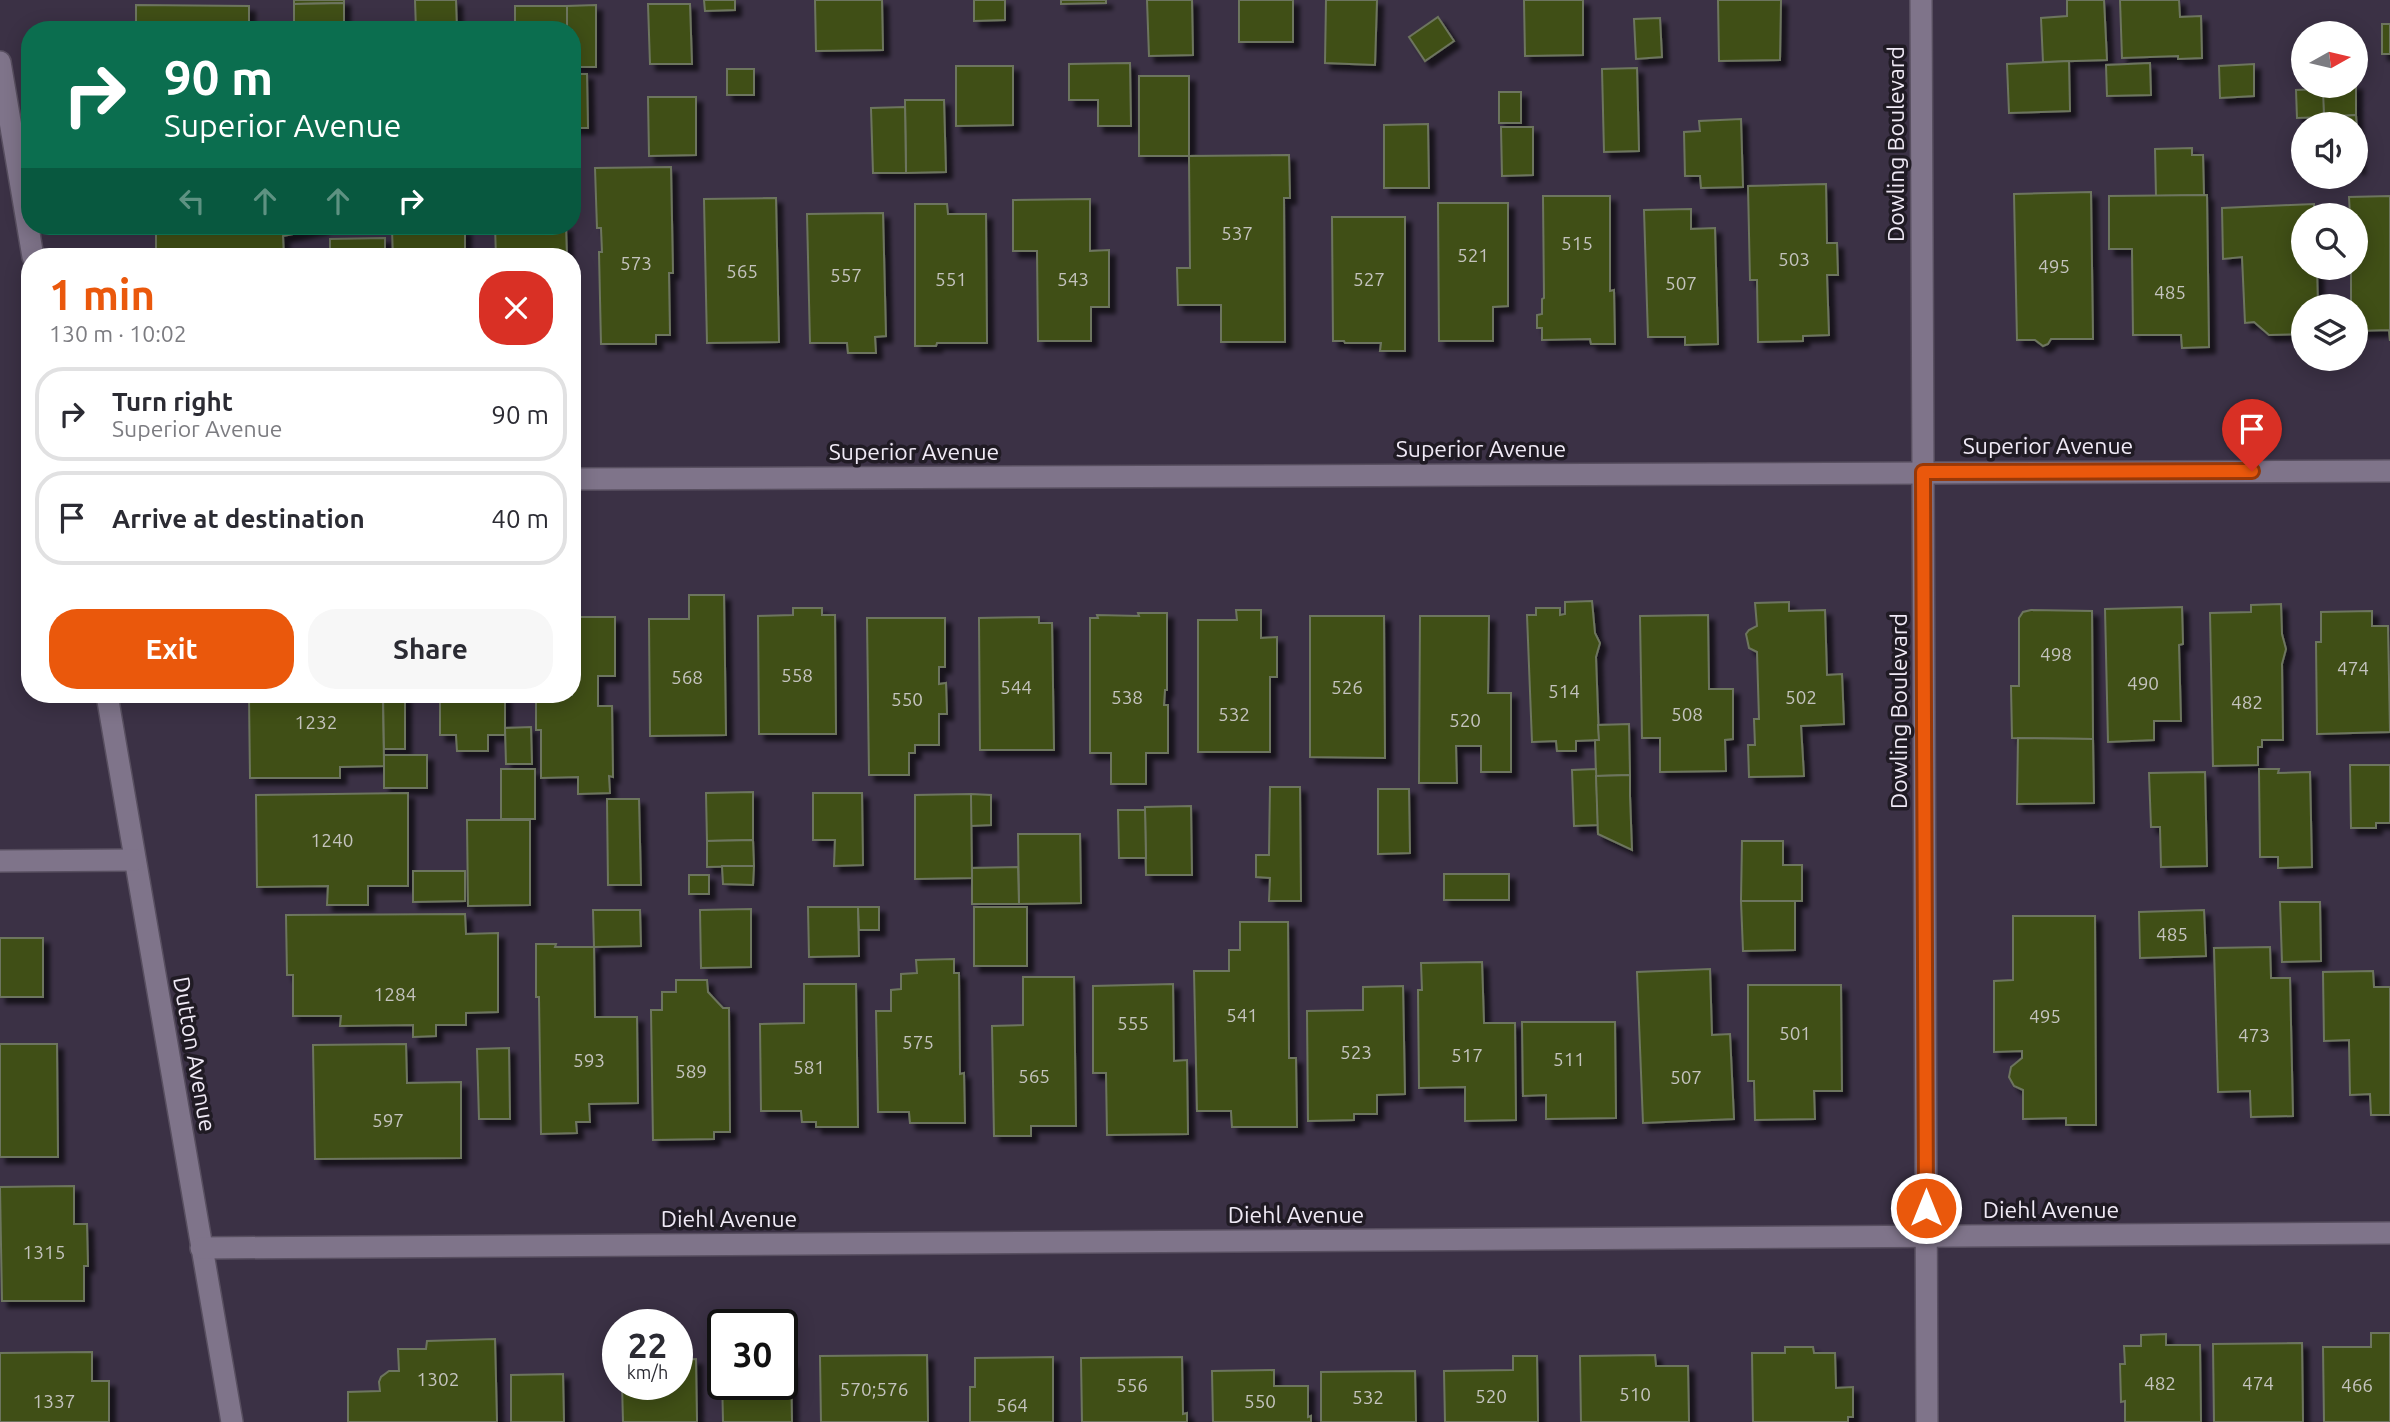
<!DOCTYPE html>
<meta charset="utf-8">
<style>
body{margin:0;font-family:Ubuntu,sans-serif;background:#f7f7f7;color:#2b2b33;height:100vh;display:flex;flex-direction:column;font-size:26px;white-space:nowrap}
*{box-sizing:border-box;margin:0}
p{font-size:23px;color:#7c7c81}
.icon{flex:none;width:38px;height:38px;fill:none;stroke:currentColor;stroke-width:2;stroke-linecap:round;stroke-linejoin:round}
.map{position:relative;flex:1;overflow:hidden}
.sheet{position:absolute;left:21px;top:248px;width:560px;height:455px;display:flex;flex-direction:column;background:#fff;border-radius:28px;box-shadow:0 4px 18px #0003}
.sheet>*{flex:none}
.top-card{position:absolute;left:21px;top:21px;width:560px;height:214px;border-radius:28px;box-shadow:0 4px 18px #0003;background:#0b6e4f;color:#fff;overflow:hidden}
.needle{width:46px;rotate:82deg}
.tools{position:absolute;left:2291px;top:21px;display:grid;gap:14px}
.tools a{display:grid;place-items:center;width:77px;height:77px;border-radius:50%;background:#fff;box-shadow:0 4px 18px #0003;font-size:35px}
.speed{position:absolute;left:602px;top:1309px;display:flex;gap:14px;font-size:35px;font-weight:700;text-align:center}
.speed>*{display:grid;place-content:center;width:91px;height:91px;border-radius:50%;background:#fff;box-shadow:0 4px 18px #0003;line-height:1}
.speed small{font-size:18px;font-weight:400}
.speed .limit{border:4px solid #111;border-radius:10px;background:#fff;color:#111}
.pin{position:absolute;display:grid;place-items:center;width:60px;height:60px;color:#fff;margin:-72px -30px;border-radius:50% 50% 50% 0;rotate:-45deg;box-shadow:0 0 7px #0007}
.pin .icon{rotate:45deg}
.me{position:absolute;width:77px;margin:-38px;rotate:0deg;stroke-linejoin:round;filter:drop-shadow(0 0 5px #0008)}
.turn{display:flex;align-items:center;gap:24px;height:147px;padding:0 28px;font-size:32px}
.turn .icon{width:91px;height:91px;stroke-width:2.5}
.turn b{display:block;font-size:49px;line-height:60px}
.lanes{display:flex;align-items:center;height:66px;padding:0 28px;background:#0003;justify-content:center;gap:35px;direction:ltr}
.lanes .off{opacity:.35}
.round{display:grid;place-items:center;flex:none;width:74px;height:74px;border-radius:28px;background:#f7f7f7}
.summary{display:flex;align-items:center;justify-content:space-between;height:119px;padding:0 28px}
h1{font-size:42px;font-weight:700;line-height:52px;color:#ea580c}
.button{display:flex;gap:14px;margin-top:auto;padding:14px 28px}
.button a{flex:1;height:80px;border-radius:28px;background:#ea580c;color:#fff;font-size:28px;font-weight:700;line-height:80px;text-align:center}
.button a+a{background:#f7f7f7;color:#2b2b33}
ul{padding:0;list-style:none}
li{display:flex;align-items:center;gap:21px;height:94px;margin:0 14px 10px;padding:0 14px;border:4px solid #e1e1e2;border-radius:28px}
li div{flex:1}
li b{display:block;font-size:26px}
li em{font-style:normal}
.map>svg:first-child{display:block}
.building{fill:#404f15;stroke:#6d755e;stroke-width:2;filter:url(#shadow)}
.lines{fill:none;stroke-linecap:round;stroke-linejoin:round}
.minor-casing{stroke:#584f60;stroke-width:24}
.minor{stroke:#7f748a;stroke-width:21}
.route-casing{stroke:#983908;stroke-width:18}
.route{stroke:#ea580c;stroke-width:12}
.labels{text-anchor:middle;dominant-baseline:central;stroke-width:7;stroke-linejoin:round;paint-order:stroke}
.number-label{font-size:19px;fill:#c4c3be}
.street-label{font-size:23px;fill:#f0eaf6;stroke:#201b24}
</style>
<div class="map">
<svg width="2390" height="1422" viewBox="0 0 2390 1422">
<defs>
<filter id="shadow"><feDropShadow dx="6" dy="6" stdDeviation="2" flood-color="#0009"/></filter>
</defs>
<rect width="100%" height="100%" fill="#3b3145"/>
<!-- building -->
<g class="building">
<path d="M294,0H344V3L294,4Z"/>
<path d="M415,0H456L457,30H416Z"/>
<path d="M704,0H735V10L705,11Z"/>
<path d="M815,0H882L883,50L816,51Z"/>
<path d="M974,0H1005V20L974,21Z"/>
<path d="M1061,0H1106V3L1061,4Z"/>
<path d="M1147,0H1192L1193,55L1149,56Z"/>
<rect x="1239" y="0" width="54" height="42"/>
<path d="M1326,0H1377L1375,65L1325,63Z"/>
<path d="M1524,0H1583V55L1525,56Z"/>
<path d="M1718,0H1781L1780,60L1719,61Z"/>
<path d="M2067,0H2104L2107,60L2043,62L2041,18L2067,16Z"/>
<path d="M2120,0H2179L2180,17L2201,16L2202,58L2178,59V56L2122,58Z"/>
<path d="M344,3V30H294V4Z"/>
<path d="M648,4H690L692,64H650Z"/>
<path d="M136,5L249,6V30H136Z"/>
<path d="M596,5V67H572V30H567V6Z"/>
<rect x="515" y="6" width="52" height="24"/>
<path d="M1438,17L1454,41L1425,61L1409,37Z"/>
<path d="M1660,18L1662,57L1636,59L1634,19Z"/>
<rect x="2382" y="24" width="8" height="30"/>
<path d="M2069,61L2070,111L2009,113L2007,64Z"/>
<path d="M1130,63L1131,126H1098V100H1069V64Z"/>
<path d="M2150,63L2151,95L2107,96L2106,65Z"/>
<path d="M2254,64V96L2220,98L2219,66Z"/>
<path d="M956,66H1013V125L956,126Z"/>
<path d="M1637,68L1639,151L1604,152L1602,69Z"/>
<rect x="727" y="69" width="27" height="26"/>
<path d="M572,74H587L588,128H572Z"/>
<rect x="1139" y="76" width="50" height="80"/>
<path d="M2356,84V115L2324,117L2322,86Z"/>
<path d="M2323,89L2324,117L2297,118L2296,90Z"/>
<rect x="1499" y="92" width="22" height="31"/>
<path d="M648,97H696V155L649,156Z"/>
<path d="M905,100H944L946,172L906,173Z"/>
<path d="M905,107L906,173H873L871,108Z"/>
<path d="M2356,115L2359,168H2356V124H2324V117Z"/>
<path d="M1741,119L1743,187L1701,188L1700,176H1685L1684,132L1700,131L1699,121Z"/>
<path d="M1428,124L1429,188H1384V125Z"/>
<path d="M1501,127H1533V175L1502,176Z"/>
<path d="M2192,148V155H2203L2204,195L2156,196L2155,149Z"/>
<path d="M1289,155L1290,198H1284L1285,342H1221V305H1178L1177,268H1190L1189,156Z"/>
<path d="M671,167L673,273H669L670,335H656V344H601L599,252H602L601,228H597L595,168Z"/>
<path d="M1826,184L1827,243H1837L1838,275H1827L1829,335L1803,336V341L1758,342L1757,280H1750L1748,186Z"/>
<path d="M2091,192L2093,339H2051L2048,344L2043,346L2035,340H2017L2014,194Z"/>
<path d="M2207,195L2209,347L2182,348L2181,335H2133L2132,249H2109V196Z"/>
<path d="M1543,196H1610V291L1614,290L1615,344H1591L1590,339L1542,340V328H1537V315L1542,314V299L1544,298Z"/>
<path d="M2390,196V341L2389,330L2356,331V306H2351V268H2356V215H2350L2349,197Z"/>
<path d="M776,198L779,342L707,343L704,199Z"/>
<path d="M1090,199V251L1109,250V307H1091V341H1038L1037,251H1013V200Z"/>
<path d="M1438,203H1508V306L1493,307V341H1439Z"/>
<path d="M915,204H947L948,214H986L987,343H937L936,346H915Z"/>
<path d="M2314,204V215H2303V268H2317L2318,306H2303V334L2269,335L2254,322L2245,323L2242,257L2223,259L2222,208Z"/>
<path d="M1691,209V229L1715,228L1718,344L1685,345V337H1648L1644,210Z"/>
<path d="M883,213L886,336L875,337L876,353H848L847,343H810L807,214Z"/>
<path d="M1332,217H1405V351H1380L1381,343H1345L1344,341H1333Z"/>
<path d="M156,226H322L323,228L283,236L284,257H156Z"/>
<path d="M495,226H566L567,257H496Z"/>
<path d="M465,229V257H393L392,230Z"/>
<path d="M385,238V257H330V239Z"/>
<path d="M689,595H724L726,735L650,736L649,619H689Z"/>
<path d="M1592,601L1595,633L1600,643L1596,657L1599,740L1576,741V751H1557L1556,741L1532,742L1527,615H1536V608H1560V615L1565,614V602Z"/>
<path d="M1789,602V611L1825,610L1827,675L1842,674L1844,724L1801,726L1804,776L1749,777L1748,745H1755L1754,719H1759L1757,652L1749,648L1746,634L1749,630L1757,626L1755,603Z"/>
<path d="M2281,604L2282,634L2286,649L2282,664L2283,740H2262V747H2258V765L2213,766L2210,613L2251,612V605Z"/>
<path d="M2182,607L2183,644L2179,645L2181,721H2154V740L2108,742L2105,609Z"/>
<path d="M793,608H822V615H835L836,734H759L758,616L793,615Z"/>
<path d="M1236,610H1261V638L1277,637V677H1270V752H1198V620H1237Z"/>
<path d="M2031,610L2092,611L2093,739L2012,738L2011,686H2019V618L2023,612Z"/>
<path d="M2372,611V626H2388L2390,732L2317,734L2316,642H2321V612Z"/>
<path d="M1138,613H1167V690H1165L1164,705H1168V753H1146V784H1111V753H1090V618H1098L1097,615L1139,616Z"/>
<path d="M1708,615L1709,689H1733V739L1725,740L1726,771L1660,772V738H1642L1640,616Z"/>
<path d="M1310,616H1384L1385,758L1310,757Z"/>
<path d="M1420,616H1489L1488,693H1511V772H1481V746H1456L1457,783H1419Z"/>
<path d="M572,617H615V676H598V706H612L613,777L609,776L610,793L578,794V777L541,778V730H536V697L540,698V695H572Z"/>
<path d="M1039,617V623H1052L1054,750H980L979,618Z"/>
<path d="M867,618H945V667H939V684L946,683L947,714H939V745H915V753H909V775H869Z"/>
<path d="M249,695H383L384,766L340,767V778H250Z"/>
<path d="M383,695H405V749H384Z"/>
<path d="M440,695H505V735H488V751H457L456,735H440Z"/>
<path d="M1629,724L1630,775L1596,776L1595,740H1599L1598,725Z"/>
<path d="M531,727L532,764H506L505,728Z"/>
<path d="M2018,738L2093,739L2094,803L2017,804Z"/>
<rect x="384" y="755" width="43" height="33"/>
<path d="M2350,765H2390V823H2376V828H2351Z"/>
<rect x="501" y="769" width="34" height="50"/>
<path d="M1596,769L1598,825L1574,826L1572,770Z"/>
<path d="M2259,769H2279L2278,773L2310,772L2312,867L2278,868V857H2260Z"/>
<path d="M2205,772L2207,866L2161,867L2160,827H2151L2149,773Z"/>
<path d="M1630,775V796L1632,850L1598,834L1596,776Z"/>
<path d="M1270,787H1300L1301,901H1269L1270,878L1256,877V855H1269Z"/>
<path d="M1378,789H1409L1410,853L1378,854Z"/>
<path d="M753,792V840L707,841L706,793Z"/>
<path d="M408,793V886H368V905H327L328,886L257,887L256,795Z"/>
<path d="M813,793H862L863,865L834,866L835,840H813Z"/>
<path d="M971,794L991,795V825L971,826Z"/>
<path d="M971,794L972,878L915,879V795Z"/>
<path d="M607,799H639L641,885H608Z"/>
<path d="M1191,806L1192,875H1146L1145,807Z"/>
<path d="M1118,810H1145L1146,858H1119Z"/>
<path d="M467,820H530V905L468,906Z"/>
<path d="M1018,834H1080L1081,903L1019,904Z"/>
<path d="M753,840L754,866L707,867V841Z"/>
<path d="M1742,841H1783V865H1802V901H1741Z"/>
<path d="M722,866H754L753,885L723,884Z"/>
<path d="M1018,867L1019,904H972V868Z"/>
<path d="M413,871H465V901L413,902Z"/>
<rect x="1444" y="874" width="65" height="26"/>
<rect x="689" y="875" width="20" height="19"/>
<path d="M1741,901H1795V950L1743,951Z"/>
<path d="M2280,902H2320L2321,961L2282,962Z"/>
<path d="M808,907H858L859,956L809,957Z"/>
<path d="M858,907H879V930H859Z"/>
<rect x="974" y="907" width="53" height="59"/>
<path d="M751,909V967L701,968L700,910Z"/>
<path d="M593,910H640L641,946L594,947Z"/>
<path d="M2204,910L2206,956L2140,958L2139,912Z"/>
<path d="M465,914L466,934L498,933V1012L466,1013V1025H436V1036L413,1037V1025L340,1026L341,1016H293V975H287L286,915Z"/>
<path d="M2013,916H2095L2096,1125H2066V1118L2023,1119V1090L2014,1086L2009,1077L2011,1067L2022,1058V1051L1994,1052V981L2013,980Z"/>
<path d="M1240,922H1288L1289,1058H1296L1297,1127H1232L1231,1111H1197L1194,971H1229V950H1240Z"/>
<rect x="0" y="938" width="43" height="59"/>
<path d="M536,944H556L555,947H594L595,1017H637L638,1103L589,1104L590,1122H576L577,1133L541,1134L539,997H536Z"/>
<path d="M2270,947L2271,978H2290L2293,1116L2251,1117L2250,1091L2218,1092L2214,948Z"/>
<path d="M954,959V973H959L960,1074L964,1073L965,1123H910L909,1112H878L876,1011H891V990L901,989V974L917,973L916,960Z"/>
<path d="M1482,962L1484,1023H1515L1516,1120L1465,1121V1087L1419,1088L1418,990H1422L1421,963Z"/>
<path d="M1710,969L1712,1035L1730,1034L1734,1119L1643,1123L1637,972Z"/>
<path d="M2373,971L2374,987H2390V1115H2371L2370,1094L2350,1095L2349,1040L2324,1041L2323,972Z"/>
<path d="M1023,977H1074L1076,1126H1031V1136H994L992,1026L1023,1025Z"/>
<path d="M676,980H707L708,992L723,1008H729L730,1132H714V1139L653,1140L651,1010H662V992H676Z"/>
<path d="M804,984H856L858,1127H816V1122H802L801,1111H761L760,1024L804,1023Z"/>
<path d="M1173,984L1174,1061L1187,1060L1188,1134L1107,1135L1106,1073H1093V986Z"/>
<path d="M1748,985H1841L1842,1091H1814L1815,1119L1755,1120L1754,1081H1748Z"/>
<path d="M1403,986L1405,1094L1377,1095V1114H1354V1120L1308,1121L1307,1011L1363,1010V987Z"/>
<path d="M1522,1022H1615L1616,1118L1546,1119V1095L1523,1096Z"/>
<path d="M0,1044H57L58,1157H0Z"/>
<path d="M406,1044L407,1083L461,1082V1158L315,1159L313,1045Z"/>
<path d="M509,1048L510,1119H479L477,1049Z"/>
<path d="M74,1186V1224H87L88,1266H84V1301H2L0,1187Z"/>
<path d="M2371,1333H2390V1422H2324L2323,1347H2371Z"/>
<path d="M2166,1334V1345H2200L2201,1422H2125V1401L2121,1402L2120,1364H2125L2124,1346H2141V1335Z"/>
<path d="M495,1339L497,1422H348V1392L380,1391L379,1382L381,1377L389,1371H399L398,1349H426L427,1341Z"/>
<path d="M2302,1343L2303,1422H2214L2213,1344Z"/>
<path d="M1785,1347H1813L1814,1353H1835L1836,1388L1853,1387V1417H1848V1422H1753L1752,1353H1785Z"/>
<path d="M92,1352V1381H109V1422H0V1353Z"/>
<path d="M927,1355L928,1422H821L820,1356Z"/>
<path d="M1655,1355L1656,1366H1688L1689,1422H1581L1580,1356Z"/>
<path d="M1513,1356H1537L1538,1422H1445L1444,1371L1513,1370Z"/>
<path d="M1053,1357V1422H970V1387H975V1358Z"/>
<path d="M1182,1357L1183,1414L1187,1413V1422H1082L1081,1358Z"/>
<path d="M696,1359L697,1422H623L622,1384H677V1360Z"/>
<path d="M782,1362H791L792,1422H723L722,1375L723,1384H782Z"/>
<path d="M1274,1370V1386H1308V1417L1311,1416V1422H1213L1212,1371Z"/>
<path d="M1415,1371L1416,1422H1321V1372Z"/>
<path d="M563,1374L564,1422H511V1375Z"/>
</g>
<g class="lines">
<!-- minor casing -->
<g class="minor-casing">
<g id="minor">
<path d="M1921,0L1927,1422"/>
<path d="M0,62L33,257"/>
<path d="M572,479L2390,471"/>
<path d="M107,695L232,1422"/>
<path d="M0,861L135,860"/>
<path d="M201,1248L2390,1233"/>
</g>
</g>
<!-- minor -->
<use href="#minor" class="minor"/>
</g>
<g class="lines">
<!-- route casing -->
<g class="route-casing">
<path id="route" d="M1926,1208L1923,472L2252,471"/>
</g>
<!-- route -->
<use href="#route" class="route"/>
</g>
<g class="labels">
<!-- number labels -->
<g class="number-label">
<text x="1237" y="233">537</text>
<text x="1577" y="243">515</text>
<text x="1473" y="255">521</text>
<text x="1794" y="259">503</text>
<text x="636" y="263">573</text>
<text x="2054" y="266">495</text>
<text x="742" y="271">565</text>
<text x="846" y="275">557</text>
<text x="951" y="279">551</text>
<text x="1073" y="279">543</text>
<text x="1369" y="279">527</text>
<text x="1681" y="283">507</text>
<text x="2170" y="292">485</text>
<text x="2056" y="654">498</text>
<text x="2353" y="668">474</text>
<text x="797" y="675">558</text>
<text x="687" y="677">568</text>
<text x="2143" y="683">490</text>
<text x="1016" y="687">544</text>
<text x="1347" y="687">526</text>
<text x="1564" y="691">514</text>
<text x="1127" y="697">538</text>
<text x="1801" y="697">502</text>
<text x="907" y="699">550</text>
<text x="2247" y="702">482</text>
<text x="1234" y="714">532</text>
<text x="1687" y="714">508</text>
<text x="1465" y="720">520</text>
<text x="316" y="722">1232</text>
<text x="332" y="840">1240</text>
<text x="2172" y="934">485</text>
<text x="395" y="994">1284</text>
<text x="1242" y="1015">541</text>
<text x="2045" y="1016">495</text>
<text x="1133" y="1023">555</text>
<text x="1795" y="1033">501</text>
<text x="2254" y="1035">473</text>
<text x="918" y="1042">575</text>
<text x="1356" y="1052">523</text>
<text x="1467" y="1055">517</text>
<text x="1569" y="1059">511</text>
<text x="589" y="1060">593</text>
<text x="809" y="1067">581</text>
<text x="691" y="1071">589</text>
<text x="1034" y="1076">565</text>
<text x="1686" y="1077">507</text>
<text x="388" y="1120">597</text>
<text x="44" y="1252">1315</text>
<text x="438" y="1379">1302</text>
<text x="2160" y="1383">482</text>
<text x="2258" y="1383">474</text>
<text x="1132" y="1385">556</text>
<text x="2357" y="1385">466</text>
<text x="874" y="1389">570;576</text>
<text x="1635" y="1394">510</text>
<text x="1491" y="1396">520</text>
<text x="1368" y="1397">532</text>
<text x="54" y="1401">1337</text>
<text x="1260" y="1401">550</text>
<text x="1012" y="1405">564</text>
</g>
<!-- street labels -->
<g class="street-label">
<text transform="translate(1895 144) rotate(-90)">Dowling Boulevard</text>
<text x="2048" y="445">Superior Avenue</text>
<text x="1481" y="448">Superior Avenue</text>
<text x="914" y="451">Superior Avenue</text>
<text transform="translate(1898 711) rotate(-90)">Dowling Boulevard</text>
<text transform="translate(195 1054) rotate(80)">Dutton Avenue</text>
<text x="2051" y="1209">Diehl Avenue</text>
<text x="1296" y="1214">Diehl Avenue</text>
<text x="729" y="1218">Diehl Avenue</text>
</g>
</g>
</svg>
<div class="tools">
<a><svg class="needle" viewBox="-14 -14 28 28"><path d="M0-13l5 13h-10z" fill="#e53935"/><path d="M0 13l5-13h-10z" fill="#7c7c81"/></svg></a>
<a><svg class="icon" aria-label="sound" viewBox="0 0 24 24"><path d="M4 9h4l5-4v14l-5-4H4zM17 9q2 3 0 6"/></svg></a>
<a><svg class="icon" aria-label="search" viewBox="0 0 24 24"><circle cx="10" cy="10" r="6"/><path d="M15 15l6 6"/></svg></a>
<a><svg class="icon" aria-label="layers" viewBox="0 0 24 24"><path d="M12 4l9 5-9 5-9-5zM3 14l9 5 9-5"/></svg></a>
</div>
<div class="speed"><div>22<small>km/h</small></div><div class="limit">30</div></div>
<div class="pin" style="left:2252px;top:471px;background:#d93025"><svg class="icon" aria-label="arrive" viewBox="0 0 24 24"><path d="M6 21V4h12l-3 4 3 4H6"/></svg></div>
<svg class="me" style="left:1926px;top:1208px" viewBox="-20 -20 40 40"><circle r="17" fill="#ea580c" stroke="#fff" stroke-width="3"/><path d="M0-11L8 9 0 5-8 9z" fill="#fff"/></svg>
<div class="top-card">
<div class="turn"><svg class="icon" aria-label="right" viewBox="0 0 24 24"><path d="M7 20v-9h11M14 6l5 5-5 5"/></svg><div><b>90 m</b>Superior Avenue</div></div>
<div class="lanes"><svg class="icon off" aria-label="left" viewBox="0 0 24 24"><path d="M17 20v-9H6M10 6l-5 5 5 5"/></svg><svg class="icon off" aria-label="ahead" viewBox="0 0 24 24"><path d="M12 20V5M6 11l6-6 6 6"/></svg><svg class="icon off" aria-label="ahead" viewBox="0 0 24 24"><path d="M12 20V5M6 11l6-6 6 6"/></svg><svg class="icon" aria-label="right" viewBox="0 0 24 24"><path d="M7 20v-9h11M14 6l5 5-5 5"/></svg></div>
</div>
<section class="sheet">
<div class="summary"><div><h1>1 min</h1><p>130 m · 10:02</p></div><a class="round" style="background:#d93025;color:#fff"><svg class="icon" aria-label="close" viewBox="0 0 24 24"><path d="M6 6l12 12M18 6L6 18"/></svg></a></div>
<ul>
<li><svg class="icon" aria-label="right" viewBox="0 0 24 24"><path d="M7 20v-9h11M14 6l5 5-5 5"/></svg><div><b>Turn right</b><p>Superior Avenue</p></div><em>90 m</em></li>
<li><svg class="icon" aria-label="arrive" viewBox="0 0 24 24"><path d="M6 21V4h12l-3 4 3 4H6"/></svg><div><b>Arrive at destination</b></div><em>40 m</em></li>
</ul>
<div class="button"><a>Exit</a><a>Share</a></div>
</section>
</div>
